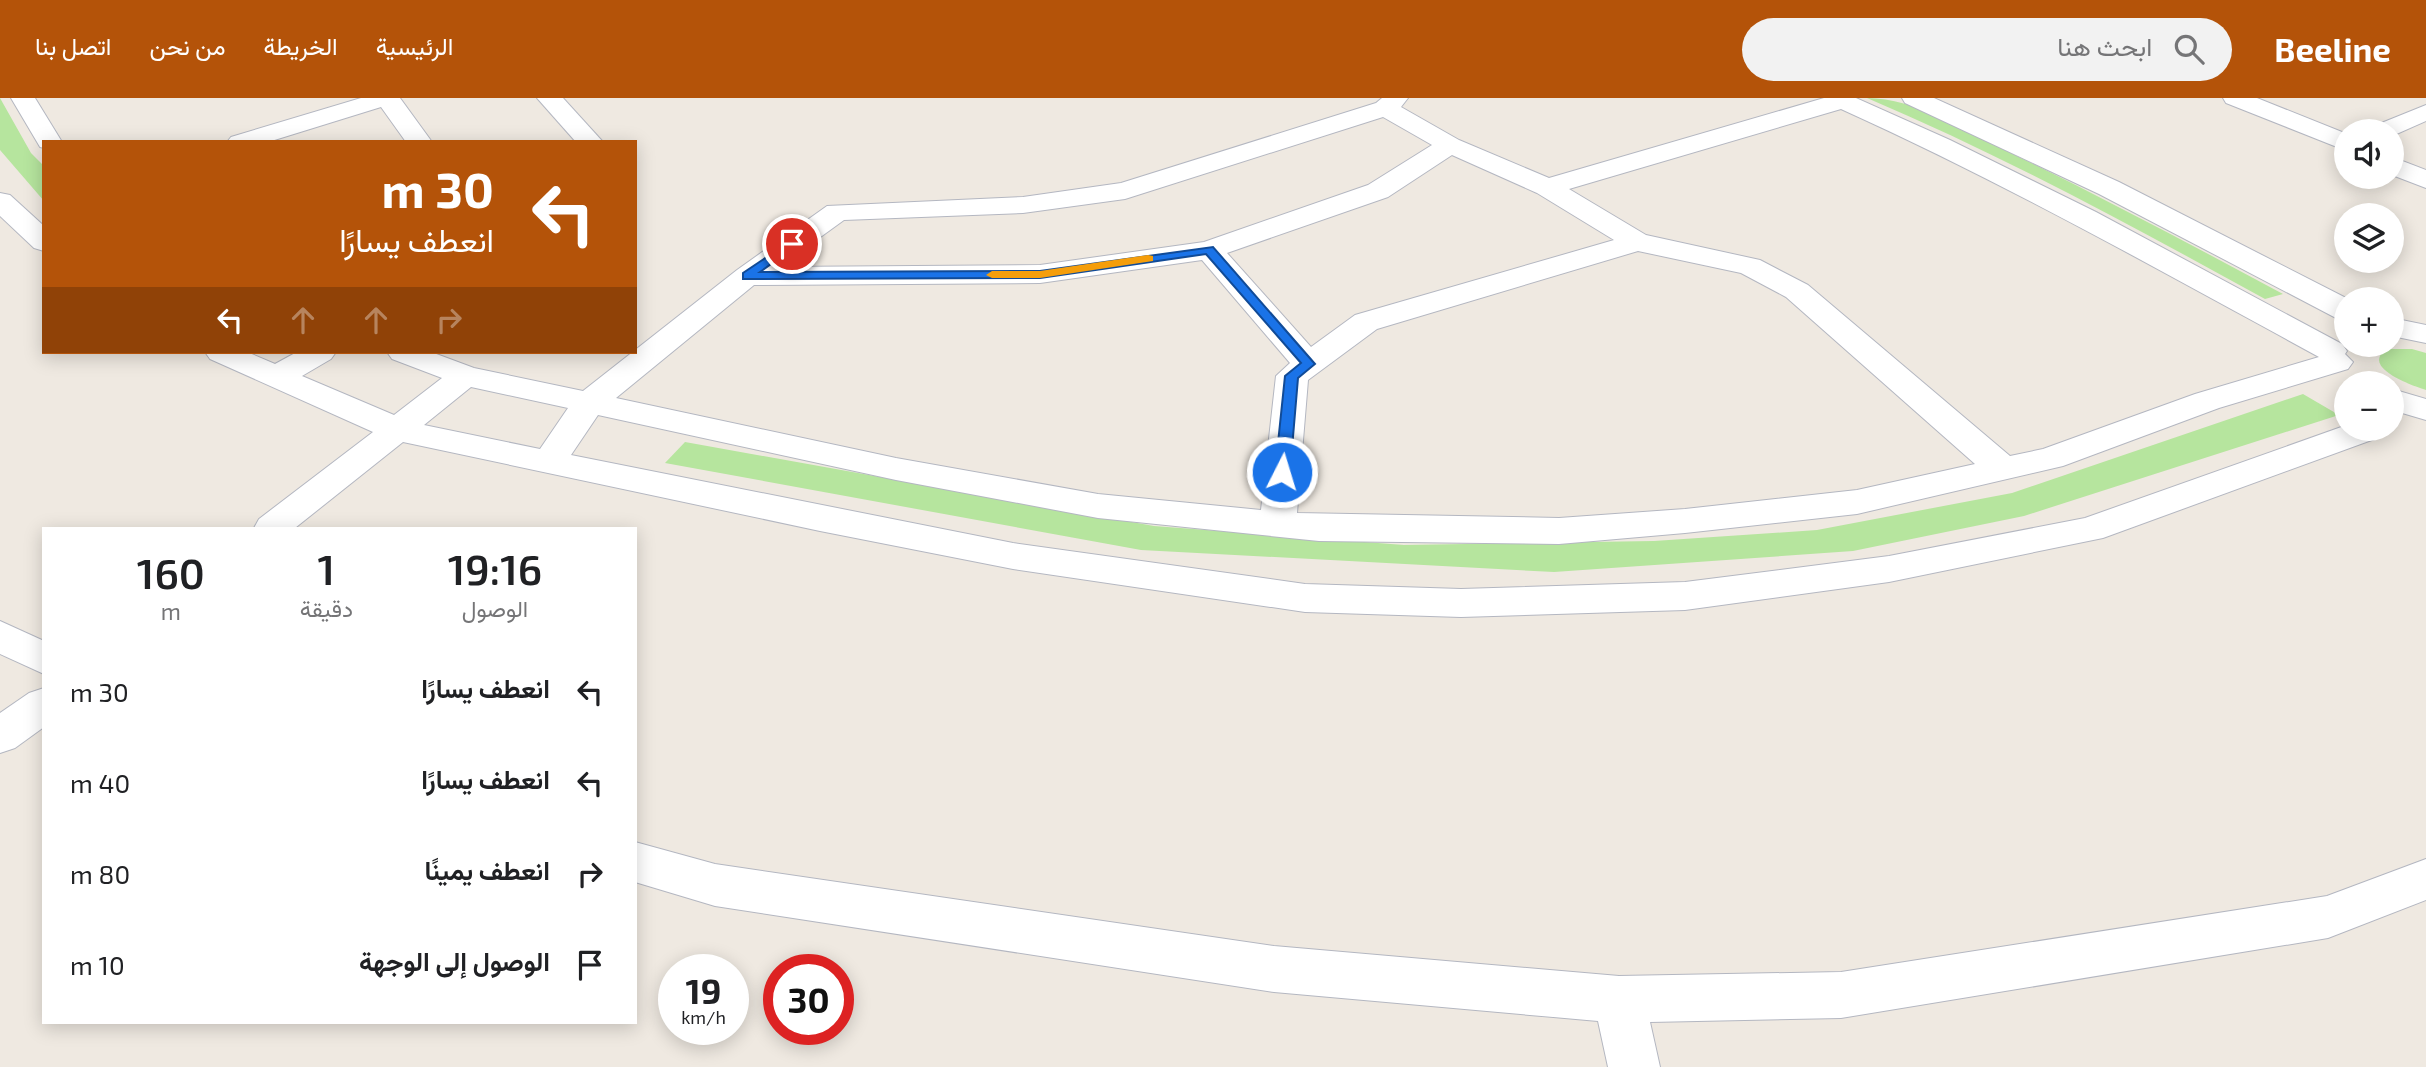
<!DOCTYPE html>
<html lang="ar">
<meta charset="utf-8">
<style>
body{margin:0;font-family:"Exo 2",Vazirmatn,sans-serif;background:#f2f2f2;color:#202124;direction:rtl;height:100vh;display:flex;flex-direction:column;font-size:26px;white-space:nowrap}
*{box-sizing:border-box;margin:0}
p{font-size:23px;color:#757577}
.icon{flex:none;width:38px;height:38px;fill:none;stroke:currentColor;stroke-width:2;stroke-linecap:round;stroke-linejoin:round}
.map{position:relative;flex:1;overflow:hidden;direction:ltr}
.drawer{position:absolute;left:42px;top:429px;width:595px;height:497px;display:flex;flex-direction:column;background:#fff;border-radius:0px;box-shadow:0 4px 18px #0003;direction:rtl}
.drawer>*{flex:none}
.guide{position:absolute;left:42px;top:42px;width:595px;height:214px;border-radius:0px;box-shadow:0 4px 18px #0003;direction:rtl;background:#b45309;color:#fff;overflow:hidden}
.fabs{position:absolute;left:2334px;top:21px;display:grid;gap:14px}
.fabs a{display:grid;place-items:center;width:70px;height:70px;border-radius:50%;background:#fff;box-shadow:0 4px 18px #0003;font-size:35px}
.speed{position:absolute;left:658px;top:856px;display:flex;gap:14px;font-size:35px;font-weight:700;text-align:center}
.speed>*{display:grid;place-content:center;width:91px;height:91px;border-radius:50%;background:#fff;box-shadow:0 4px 18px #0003;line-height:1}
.speed small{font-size:18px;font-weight:400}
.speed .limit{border:10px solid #d22;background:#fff;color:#111}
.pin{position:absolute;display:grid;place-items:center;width:60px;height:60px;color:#fff;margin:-30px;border:4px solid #fff;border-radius:50%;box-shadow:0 2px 7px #0007}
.me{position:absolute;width:77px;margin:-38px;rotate:5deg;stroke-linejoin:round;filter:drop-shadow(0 0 5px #0008)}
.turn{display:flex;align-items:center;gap:24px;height:147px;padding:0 28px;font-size:32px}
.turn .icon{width:91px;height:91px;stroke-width:2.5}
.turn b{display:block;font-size:49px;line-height:60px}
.lanes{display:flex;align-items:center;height:66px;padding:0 28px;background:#0003;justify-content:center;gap:35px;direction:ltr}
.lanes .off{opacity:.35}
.eta{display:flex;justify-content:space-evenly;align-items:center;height:119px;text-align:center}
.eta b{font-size:42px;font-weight:600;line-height:49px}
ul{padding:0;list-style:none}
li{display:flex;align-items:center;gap:21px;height:91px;padding:0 28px}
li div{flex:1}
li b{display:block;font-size:26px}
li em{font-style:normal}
header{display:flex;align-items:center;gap:42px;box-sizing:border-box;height:98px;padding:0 35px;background:#b45309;color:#fff}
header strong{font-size:33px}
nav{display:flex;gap:38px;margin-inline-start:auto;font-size:24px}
.search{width:490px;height:63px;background:#f2f2f2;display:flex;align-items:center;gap:18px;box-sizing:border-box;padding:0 24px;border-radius:38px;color:#757577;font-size:26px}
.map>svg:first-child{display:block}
.green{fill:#b6e59e}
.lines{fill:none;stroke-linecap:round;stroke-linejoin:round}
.minor-casing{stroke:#b4b7c1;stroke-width:2}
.minor{fill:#fff;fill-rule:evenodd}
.route{fill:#1a73e8;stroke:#114b97;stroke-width:2}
.slow{fill:#f59e0b}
</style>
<header>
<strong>Beeline</strong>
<div class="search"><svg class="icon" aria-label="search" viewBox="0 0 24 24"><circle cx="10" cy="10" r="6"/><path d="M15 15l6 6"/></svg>ابحث هنا</div>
<nav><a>الرئيسية</a><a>الخريطة</a><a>من نحن</a><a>اتصل بنا</a></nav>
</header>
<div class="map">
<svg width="2426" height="969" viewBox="0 0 2426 969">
<rect width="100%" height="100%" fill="#efe9e1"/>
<!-- green -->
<g class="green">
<path d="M0,0L31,55L44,68V103L0,52Z"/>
<path d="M1867,0C1916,0 1965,33 2009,54C2101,99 2192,147 2283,196L2265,201C2134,129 2004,58 1867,0Z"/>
<path d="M2387,251H2412L2426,255V292C2413,288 2359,269 2387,251Z"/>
<path d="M2303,296L2339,317L2024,418L1853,453L1554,474L1141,452L665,365L685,344L1154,428L1404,447L1654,443L1817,432L2012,395Z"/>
</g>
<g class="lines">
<!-- minor casing -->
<g class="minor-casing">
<g id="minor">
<path d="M11,0H35L62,44H44V50L40,49Z"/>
<path d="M361,0H400L432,44H406L381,9L268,44H227L231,39Z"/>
<path d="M537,0H563L603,44H576Z"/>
<path d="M1382,0H1408L1401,9L1459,42L1549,80L1824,0H1856L1950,42L2096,114L2342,246L2347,253L2345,256L2353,264L2348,271L2219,310L2063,368L1857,416L1685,435L1559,446L1319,443L1098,420L896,382L598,317L571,357L1013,445L1305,486L1461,491L1685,484L1889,458L2085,420L2347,327V331H2385L2380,339L2103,440L1889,484L1685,512L1461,519L1305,514L1013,471L820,433L403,344L295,430H254L259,421L373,334L210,261L205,254H247L275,266L297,254H336L331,261L302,278L394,317L442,280L392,261L387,254H431L474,270L583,293L737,172L827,108L1023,99L1121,85L1376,5ZM1841,11C2005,85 2161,173 2319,259L2195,296L2043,351L2010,358L1808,187L1760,162L1646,137L1569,91ZM1383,19L1432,47L1368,87L1204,144L1040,167L779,169L844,122L1023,115L1125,101ZM1452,57L1537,95L1614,142L1355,217L1311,249L1227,155L1388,99ZM1638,153L1741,175L1786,199L1975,366L1857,392L1685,411L1559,420L1297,415L1308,282L1377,231ZM1202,162L1290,265L1276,278L1261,412L1098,396L896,360L616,300L754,187L1040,185ZM471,289L568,310L540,351L424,327Z"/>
<path d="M1902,0H1934L2119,84L2348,201L2347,222L2336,220L2099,96L1905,5Z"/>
<path d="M2223,0H2257L2347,36V53L2226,5Z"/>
<path d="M2426,7V23L2392,38V33H2370L2374,28Z"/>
<path d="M2392,59L2426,72V90L2392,77Z"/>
<path d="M0,95L10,97L44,128V153L34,150L0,118Z"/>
<path d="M2392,220L2426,227V245L2392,238Z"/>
<path d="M2392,291L2426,301V322L2392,312Z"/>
<path d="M0,523L44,543V576L0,556Z"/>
<path d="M44,590V629L15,650L0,655V615L29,595Z"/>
<path d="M635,744L715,766L1274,848L1619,878L1841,874L2327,798L2426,761V802L2328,840L1841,920L1650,924L1660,969H1608L1598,923L1274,894L715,808L635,784Z"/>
</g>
</g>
<!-- minor -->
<use href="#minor" class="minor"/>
</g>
<!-- route -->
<path class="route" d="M792,142L798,146L796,148L760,174L1040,173L1213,149L1315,266L1298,280L1290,374L1282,379L1275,374L1285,278L1301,265L1206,156L1040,180L743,181V175Z"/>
<!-- slow -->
<path class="slow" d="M1148,157L1153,158V163L1040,180H992L986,177L992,173H1040Z"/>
</svg>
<div class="fabs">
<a><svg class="icon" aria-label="sound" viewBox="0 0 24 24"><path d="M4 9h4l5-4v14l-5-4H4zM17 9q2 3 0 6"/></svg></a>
<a><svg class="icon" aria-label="layers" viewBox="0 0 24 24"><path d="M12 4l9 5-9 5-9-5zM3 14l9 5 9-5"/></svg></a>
<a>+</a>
<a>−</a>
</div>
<div class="speed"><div>19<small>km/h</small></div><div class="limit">30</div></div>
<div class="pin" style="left:792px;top:146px;background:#d93025"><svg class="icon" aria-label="arrive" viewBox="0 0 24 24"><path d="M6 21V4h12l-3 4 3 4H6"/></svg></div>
<svg class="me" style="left:1282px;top:374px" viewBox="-20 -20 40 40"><circle r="17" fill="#1a73e8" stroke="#fff" stroke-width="3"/><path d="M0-11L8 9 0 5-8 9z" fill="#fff"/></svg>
<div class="guide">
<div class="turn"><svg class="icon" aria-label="left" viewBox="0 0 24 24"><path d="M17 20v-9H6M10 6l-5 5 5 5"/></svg><div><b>30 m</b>انعطف يسارًا</div></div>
<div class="lanes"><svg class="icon" aria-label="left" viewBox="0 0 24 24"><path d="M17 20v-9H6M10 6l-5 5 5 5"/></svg><svg class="icon off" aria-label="ahead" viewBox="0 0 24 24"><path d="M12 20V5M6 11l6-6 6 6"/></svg><svg class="icon off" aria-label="ahead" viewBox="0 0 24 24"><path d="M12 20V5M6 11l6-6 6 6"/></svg><svg class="icon off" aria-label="right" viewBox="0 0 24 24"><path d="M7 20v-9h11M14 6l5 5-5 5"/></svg></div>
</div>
<section class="drawer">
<div class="eta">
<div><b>19:16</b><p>الوصول</p></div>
<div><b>1</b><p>دقيقة</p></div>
<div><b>160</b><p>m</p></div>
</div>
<ul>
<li><svg class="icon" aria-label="left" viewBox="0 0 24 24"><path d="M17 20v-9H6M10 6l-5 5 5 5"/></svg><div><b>انعطف يسارًا</b></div><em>30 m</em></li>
<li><svg class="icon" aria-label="left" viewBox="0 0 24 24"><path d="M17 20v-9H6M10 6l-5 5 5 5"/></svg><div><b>انعطف يسارًا</b></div><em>40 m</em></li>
<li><svg class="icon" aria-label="right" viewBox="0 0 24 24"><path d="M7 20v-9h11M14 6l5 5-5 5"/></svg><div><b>انعطف يمينًا</b></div><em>80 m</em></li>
<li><svg class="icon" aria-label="arrive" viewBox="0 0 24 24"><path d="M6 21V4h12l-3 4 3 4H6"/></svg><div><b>الوصول إلى الوجهة</b></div><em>10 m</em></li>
</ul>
</section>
</div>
